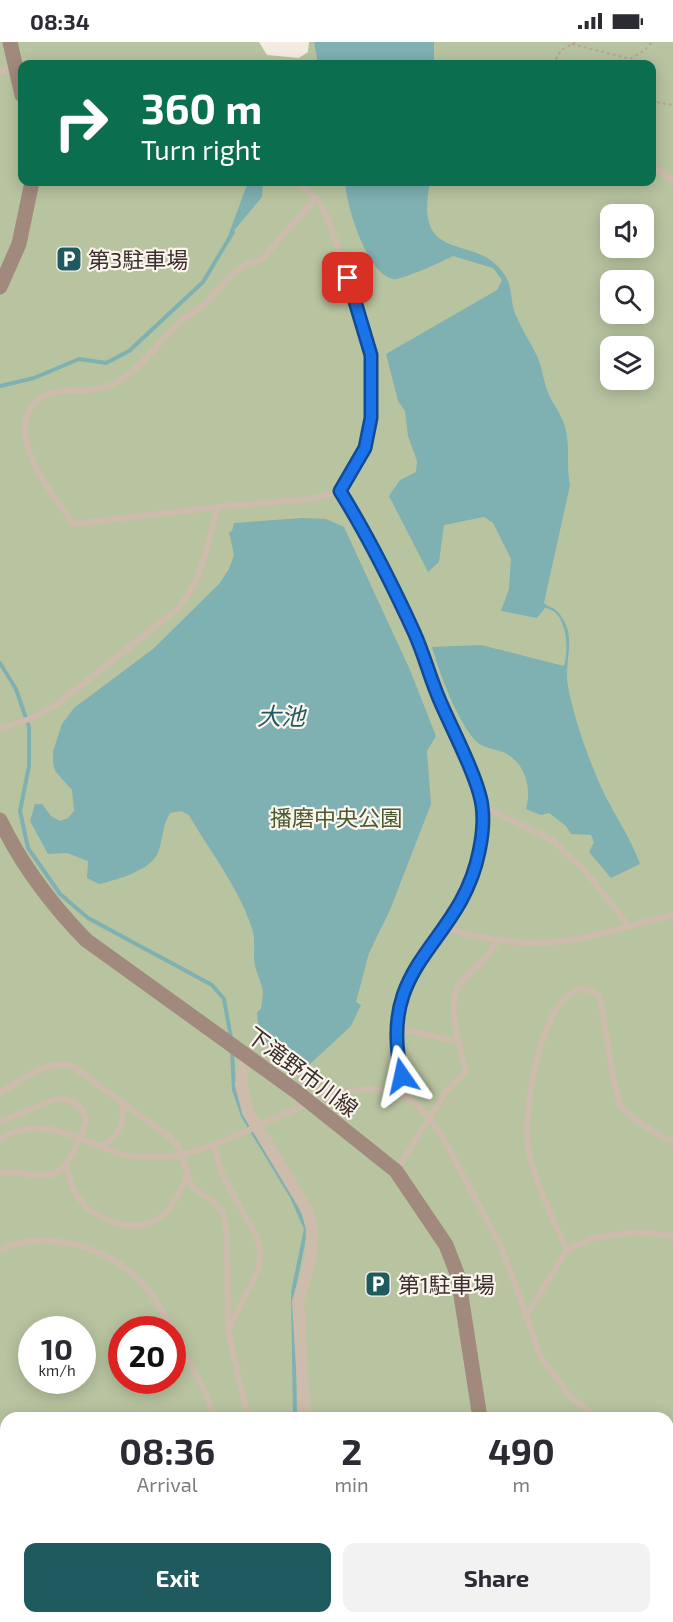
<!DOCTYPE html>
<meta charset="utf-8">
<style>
body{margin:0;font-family:"Exo 2","Noto Sans JP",sans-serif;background:#f2f2f3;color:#2b2b33;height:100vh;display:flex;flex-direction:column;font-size:22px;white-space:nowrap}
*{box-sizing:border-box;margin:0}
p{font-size:20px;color:#7c7c81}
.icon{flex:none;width:33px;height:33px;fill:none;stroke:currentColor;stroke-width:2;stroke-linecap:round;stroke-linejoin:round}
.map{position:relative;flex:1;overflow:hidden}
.panel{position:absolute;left:0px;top:1370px;width:674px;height:212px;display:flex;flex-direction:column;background:#fff;border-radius:18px 18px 0 0;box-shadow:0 3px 15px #0003}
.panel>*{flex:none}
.hud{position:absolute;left:18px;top:18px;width:638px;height:126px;border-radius:12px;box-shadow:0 3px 15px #0003;background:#0b6e4f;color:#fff;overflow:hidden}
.buttons{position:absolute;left:600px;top:162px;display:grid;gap:12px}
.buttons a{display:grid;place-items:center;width:54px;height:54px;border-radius:12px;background:#fff;box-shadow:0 3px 15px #0003;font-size:30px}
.speed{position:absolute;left:18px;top:1274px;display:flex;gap:12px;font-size:30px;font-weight:700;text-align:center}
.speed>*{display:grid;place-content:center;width:78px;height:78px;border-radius:50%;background:#fff;box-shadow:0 3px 15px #0003;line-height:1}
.speed small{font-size:15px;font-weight:400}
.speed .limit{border:9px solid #d22;background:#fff;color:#111}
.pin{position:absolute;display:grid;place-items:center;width:51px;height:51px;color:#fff;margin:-26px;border-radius:12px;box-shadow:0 3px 9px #0006}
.me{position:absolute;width:66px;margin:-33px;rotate:349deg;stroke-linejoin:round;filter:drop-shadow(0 0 4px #0008)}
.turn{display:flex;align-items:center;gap:21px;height:126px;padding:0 24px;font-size:27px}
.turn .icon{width:78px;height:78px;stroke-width:2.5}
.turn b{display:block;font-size:42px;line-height:51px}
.eta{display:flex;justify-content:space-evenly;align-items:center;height:102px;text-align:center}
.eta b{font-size:36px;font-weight:700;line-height:42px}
.action{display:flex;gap:12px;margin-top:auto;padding:12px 24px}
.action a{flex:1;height:69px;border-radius:12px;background:#1f5a5e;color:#fff;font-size:24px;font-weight:700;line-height:69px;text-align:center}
.action a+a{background:#f2f2f3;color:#2b2b33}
.status{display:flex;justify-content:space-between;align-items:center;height:42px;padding:0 30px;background:#fff;direction:ltr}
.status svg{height:16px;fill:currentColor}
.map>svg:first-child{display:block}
.green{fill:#b8c4a0;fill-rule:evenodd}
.water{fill:#7fb0b2}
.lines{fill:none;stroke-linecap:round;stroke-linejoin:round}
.stream{stroke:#7fb0b2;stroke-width:4}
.path{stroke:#b9a596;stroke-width:2;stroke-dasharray:3 3;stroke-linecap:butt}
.service{stroke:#cdbbac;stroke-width:6}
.minor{stroke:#cdbbac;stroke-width:12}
.secondary{stroke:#a18a7d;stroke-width:15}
.route-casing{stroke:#114b97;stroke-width:15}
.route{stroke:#1a73e8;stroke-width:10}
.labels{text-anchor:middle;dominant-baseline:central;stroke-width:4.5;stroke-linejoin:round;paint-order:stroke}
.poi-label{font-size:22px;fill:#3b302b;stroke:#fbf5ee;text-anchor:start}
.park-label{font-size:22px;fill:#4a5a2e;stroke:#fbf5ee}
.street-label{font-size:22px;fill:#3b302b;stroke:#fbf5ee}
.water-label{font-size:24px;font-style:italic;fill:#1f5a5e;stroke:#fbf5ee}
</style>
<div class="status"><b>08:34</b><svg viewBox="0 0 49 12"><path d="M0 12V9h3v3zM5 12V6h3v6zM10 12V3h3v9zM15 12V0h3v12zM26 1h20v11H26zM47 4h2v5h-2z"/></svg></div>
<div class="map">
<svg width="673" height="1580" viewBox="0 0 673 1580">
<rect width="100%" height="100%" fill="#f4ebe1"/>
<!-- green -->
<path class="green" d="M0,0H259L267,13L299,16L308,10L309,0H673V1580H470L472,1575H668V1376H6V1575H283L282,1580H0ZM22,22H651V140H22ZM610,172H644V206H610ZM610,238H644V272H610ZM610,304H644V338H610ZM32,1287H82V1338H32ZM122,1287H172V1338H122Z"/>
<!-- water -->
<g class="water">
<path d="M314,0H434V22H318Z"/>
<path d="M248,140H263L262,155L227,197Z"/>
<path d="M345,140H430C413,226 476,189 504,232C513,245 510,258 515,271C521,286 529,298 536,312C543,325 543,341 550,355C554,363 560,371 563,379C571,398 566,423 570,443L544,561C548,565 553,565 558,570C579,595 563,618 568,645C575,679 587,713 601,745C613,771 630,794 640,822L611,836L589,810L594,800L591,793L571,792L566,784L549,771L541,773L526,767C532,746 525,721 505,711C497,707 484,706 478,701C459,684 439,630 432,605L481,603L564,624C569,608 568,569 545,566L537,576L501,569L509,547L511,517L493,481L484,475L444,483L439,520L428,530L389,454L400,438L416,430L417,419L408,394L405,369L398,359L386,312L497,248L502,238L493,226L453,214C446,218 400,239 393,237C367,233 346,162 345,140Z"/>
<path d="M302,476L326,477L344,485L410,628L436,694L427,709L431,762L390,868L369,911L356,960L361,963L351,984L310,1022C279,1013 258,1007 257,970L261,967C265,942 262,948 256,927C252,916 256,902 253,890C240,846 211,812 189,773L181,769L170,771C163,782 163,795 159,808C153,828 117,838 99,842L87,836L88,819L67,811L48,812L30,779L35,762H42L51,774L60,779L68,776L74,769L72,748L55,729L53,721V709L62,682L74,666L153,607L219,542L229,527L234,513L229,490L232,489L234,481Z"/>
</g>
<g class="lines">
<!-- stream -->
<g class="stream">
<path d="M0,344L34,336L79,317L106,321L129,309L203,240L233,190"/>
<path d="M0,621L16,647L29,685V724L20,769L28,806L60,852L88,876L212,943L224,957L231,996"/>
<path d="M232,1009L234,1048L243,1074L292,1155L306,1187L293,1250L295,1376"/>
<path d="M285,1580L286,1575"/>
</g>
<!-- path -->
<g class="path">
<path d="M572,2L630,17L645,8L652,0"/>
<path d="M558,22L555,19L561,8L576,0"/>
<path d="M651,59L673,63"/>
</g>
<!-- service -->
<g class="service">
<path d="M0,28L14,29"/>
<path d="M651,122L673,139"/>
<path d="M296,140L316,156L326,172L365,283L371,313L369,392L365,406L340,449L311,457L228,464L73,482C54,453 14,409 28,371C40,341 78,352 102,346C112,343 122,338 130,331C149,317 161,297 178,282C186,274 195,269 204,263C219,250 238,218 260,219L316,156"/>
<path d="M340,449L362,485L415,592L482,764L479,810L469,840L445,885L415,923L398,963L395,986L397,1013L406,1055"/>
<path d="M0,687L32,676L59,661L176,568C203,540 207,501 218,465"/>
<path d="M482,764L552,798L585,829L627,882"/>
<path d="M445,885C482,899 530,904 569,898C603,894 639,880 673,873"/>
<path d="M395,986L460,1000"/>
<path d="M0,1051C21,1038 46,1017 72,1024L171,1096L178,1104L192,1145L214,1160L223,1171L227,1191L228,1289L248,1376"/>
<path d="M0,1080L56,1057C71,1056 82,1062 86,1078C84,1088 78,1099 74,1109C53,1150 35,1126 0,1131"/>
<path d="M0,1097C42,1071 80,1099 121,1112C131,1115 143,1115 153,1115C231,1119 335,1019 406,1055C420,1063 431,1079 441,1092L501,1204L541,1315L570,1354L597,1376"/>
<path d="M214,1103L222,1132L257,1195L260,1208L259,1227L228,1288"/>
<path d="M101,1104C121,1094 123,1082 123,1061"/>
<path d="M66,1124C69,1136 73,1148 80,1158C86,1167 96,1172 106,1177C148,1196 173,1173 186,1134"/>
<path d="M396,1129L447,1048L466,1030C461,1004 443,961 462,939C478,922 486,918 499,897"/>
<path d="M0,1208C44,1187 104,1204 138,1237C153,1251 163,1270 172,1287"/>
<path d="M567,1208C553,1176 536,1144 529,1110C522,1072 538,978 568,954C580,944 589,945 600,955L614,1040L620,1064L637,1079L665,1097L673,1098"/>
<path d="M525,1276L567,1208L593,1196L638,1190L673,1194"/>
<path d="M172,1288L207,1353L214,1376"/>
<path d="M668,1403L673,1404"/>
<path d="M141,1580L144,1575"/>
<path d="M250,1580L251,1575"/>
</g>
<!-- minor -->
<g class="minor">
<path d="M246,1013L241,1042L248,1070L307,1168L312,1187L311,1216L298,1260L305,1376"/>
<path d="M295,1580L297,1575"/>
</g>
<!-- secondary -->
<g class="secondary">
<path d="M10,0L22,53"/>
<path d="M0,245L19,202L32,140"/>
<path d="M0,778C22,824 51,862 86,898L297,1050L396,1129L446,1203L458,1234L480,1376"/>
<path d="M468,1580L469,1575"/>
</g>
</g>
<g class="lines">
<!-- route casing -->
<g class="route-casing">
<path id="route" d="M348,236L371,313V376L365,406L340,449C368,494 392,542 414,590C424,612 430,636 440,659C451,685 479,738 482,764C484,778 482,796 479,810C460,904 375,920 402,1034"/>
</g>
<!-- route -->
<use href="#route" class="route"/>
</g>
<!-- icons -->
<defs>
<g id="parking-square" transform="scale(1.35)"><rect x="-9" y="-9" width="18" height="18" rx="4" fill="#1f5a5e" stroke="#fbf5ee"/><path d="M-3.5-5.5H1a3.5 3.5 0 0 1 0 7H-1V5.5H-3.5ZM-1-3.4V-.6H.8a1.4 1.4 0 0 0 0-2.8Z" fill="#fff"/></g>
</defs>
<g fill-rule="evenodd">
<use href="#parking-square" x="69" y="217"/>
<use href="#parking-square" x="378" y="1242"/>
</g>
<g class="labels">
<!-- poi labels -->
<g class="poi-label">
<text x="88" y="217">第3駐車場</text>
<text x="398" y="1242">第1駐車場</text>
</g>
<!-- park labels -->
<g class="park-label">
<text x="336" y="775">播磨中央公園</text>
</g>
<!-- street labels -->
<g class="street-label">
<text transform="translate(303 1029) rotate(37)">下滝野市川線</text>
</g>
<!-- water labels -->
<g class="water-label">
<text x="281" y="673">大池</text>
</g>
</g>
</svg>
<div class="buttons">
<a><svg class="icon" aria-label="sound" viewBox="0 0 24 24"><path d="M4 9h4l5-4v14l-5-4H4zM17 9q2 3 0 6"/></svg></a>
<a><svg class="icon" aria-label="search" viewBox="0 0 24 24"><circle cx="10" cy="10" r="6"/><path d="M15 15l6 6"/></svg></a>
<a><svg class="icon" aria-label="layers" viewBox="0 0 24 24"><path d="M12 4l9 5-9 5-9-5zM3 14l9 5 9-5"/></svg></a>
</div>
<div class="speed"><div>10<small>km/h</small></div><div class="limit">20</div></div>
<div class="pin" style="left:348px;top:236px;background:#d93025"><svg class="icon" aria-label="arrive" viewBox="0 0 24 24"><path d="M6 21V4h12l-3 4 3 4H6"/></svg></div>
<svg class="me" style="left:402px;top:1034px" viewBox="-20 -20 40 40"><path d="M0-17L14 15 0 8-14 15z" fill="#1a73e8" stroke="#fff" stroke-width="4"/></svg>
<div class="hud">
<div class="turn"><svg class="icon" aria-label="right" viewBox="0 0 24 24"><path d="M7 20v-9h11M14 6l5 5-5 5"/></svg><div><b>360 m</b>Turn right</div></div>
</div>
<section class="panel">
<div class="eta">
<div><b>08:36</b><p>Arrival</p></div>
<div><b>2</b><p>min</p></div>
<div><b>490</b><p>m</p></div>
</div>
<div class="action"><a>Exit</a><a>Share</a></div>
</section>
</div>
